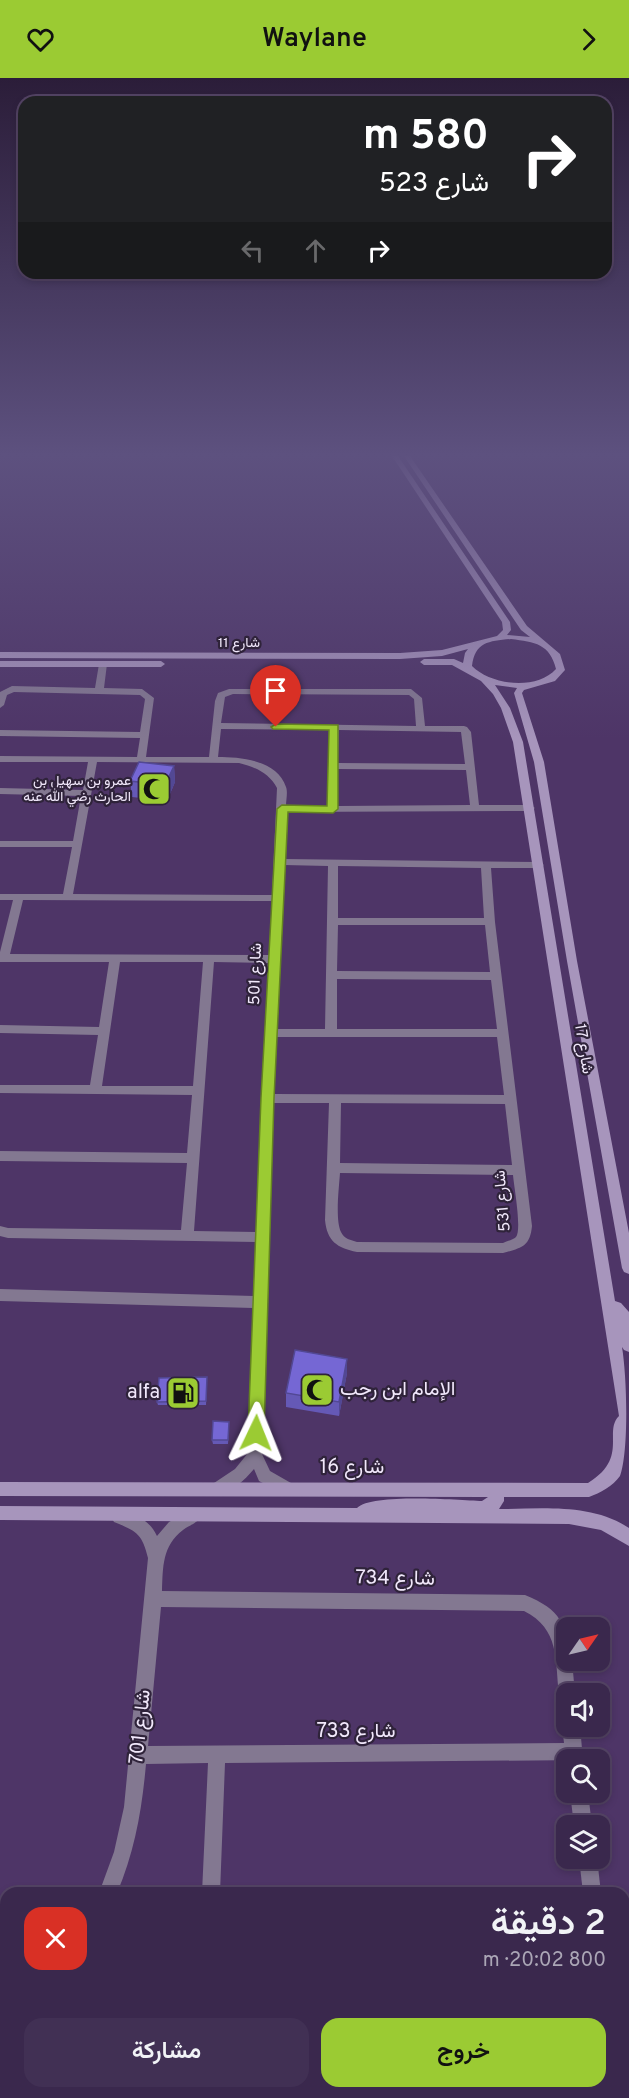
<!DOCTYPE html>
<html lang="ar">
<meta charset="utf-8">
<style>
body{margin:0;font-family:Overpass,Vazirmatn,sans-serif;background:#413054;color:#f1f3f6;direction:rtl;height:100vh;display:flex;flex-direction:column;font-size:22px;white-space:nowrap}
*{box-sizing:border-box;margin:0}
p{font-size:20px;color:#aba6b6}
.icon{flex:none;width:33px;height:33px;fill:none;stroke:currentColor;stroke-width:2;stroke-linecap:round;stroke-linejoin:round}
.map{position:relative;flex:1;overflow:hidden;direction:ltr}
.panel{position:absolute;left:0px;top:1809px;width:630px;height:212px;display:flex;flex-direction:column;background:#3a284d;border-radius:18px 18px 0 0;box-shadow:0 3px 9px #0003,0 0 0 2px #544465;direction:rtl}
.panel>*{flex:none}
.guide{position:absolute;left:18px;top:18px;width:594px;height:183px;border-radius:18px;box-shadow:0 3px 9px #0003,0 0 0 2px #544465;direction:rtl;background:#202124;color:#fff;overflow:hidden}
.needle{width:39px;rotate:56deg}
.fabs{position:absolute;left:556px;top:1539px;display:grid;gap:12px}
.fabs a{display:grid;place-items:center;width:54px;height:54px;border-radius:12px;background:#3a284d;box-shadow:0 3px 9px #0003,0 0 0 2px #544465;font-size:30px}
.pin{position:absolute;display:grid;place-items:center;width:51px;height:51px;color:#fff;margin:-62px -26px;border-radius:50% 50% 50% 0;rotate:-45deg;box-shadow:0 0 6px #0007}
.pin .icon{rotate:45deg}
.me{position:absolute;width:66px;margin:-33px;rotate:2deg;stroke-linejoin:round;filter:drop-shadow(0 0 4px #0008)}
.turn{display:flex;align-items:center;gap:21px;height:126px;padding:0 24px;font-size:27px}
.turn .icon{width:78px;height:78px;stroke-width:2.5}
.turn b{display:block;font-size:42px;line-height:51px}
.lanes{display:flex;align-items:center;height:57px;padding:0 24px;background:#0003;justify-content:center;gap:30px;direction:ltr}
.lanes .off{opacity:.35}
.round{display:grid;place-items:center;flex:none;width:63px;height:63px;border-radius:18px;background:#413054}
.overview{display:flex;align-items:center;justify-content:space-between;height:102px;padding:0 24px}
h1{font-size:36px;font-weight:600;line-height:45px}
.primary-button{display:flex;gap:12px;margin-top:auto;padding:12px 24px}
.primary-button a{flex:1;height:69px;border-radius:18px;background:#9bcb33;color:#111;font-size:24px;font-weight:600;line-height:69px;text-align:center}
.primary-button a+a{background:#413054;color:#f1f3f6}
header{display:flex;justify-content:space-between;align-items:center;height:78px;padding:0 24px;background:#9bcb33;color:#111;font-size:27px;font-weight:600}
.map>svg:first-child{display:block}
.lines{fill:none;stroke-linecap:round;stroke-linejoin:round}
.street{fill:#837891;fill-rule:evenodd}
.secondary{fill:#a795bc;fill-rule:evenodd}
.wall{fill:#6559b6}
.shaded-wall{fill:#524894}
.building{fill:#7567d4;stroke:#524894;stroke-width:1.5}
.route{fill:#9bcb33;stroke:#658421;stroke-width:1.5}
.labels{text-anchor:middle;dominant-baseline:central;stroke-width:4.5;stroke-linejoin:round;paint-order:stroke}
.far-street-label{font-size:14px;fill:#f1e8fb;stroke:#2f233a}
.far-poi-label{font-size:14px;fill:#f1e8fb;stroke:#2f233a;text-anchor:end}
.street-label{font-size:16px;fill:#f1e8fb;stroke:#2f233a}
.near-poi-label{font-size:20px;fill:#f1e8fb;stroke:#2f233a;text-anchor:start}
.near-street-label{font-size:20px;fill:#f1e8fb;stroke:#2f233a}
</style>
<header><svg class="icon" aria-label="forward" viewBox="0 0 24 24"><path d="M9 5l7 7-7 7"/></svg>Waylane<svg class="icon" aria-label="heart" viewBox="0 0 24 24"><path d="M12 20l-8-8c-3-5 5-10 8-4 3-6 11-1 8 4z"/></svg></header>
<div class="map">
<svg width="629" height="2020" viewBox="0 0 629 2020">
<rect width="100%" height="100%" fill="#4e3567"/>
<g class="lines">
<!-- street -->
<g class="street">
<path d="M103,583L107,586L104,610L142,611L154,620L146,679H209L215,623L218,615L229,611H411L422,620L425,648H464L467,649L471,654L479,727H530L535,730L530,733L286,734L284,781L539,784L544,787L539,790H491L495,844L532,1148C530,1169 521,1170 503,1175L357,1174C337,1170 327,1163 325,1142L329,1025H274L262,1376L270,1393L291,1405L294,1410L291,1415L286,1417L259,1403L254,1391C244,1403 233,1412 219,1417L214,1415L211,1410L214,1405L235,1391L248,1375L253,1230L0,1223V1211L254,1218L256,1164L8,1160L0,1158V1148L8,1150L181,1152L187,1085L0,1083V1073L187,1075L192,1017L0,1015V1007H90L98,957L0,955V947L99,949L109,884H0V874L13,822H0V816H63L72,769H0V763H73L81,718L0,716V710L83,712L88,684H0V678L137,679L140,660L0,658V652L140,654L145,621L140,617L14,614L7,617L4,627L0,630V614L12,608L95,610L99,586ZM233,616L409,617L414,621L416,648L221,645L225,619ZM221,651L329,652L328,728H286C286,722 288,714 286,709C277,682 241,679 218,679ZM339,652L461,654L465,686L338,685ZM97,684L239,685C255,689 269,695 277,710L272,817L73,816ZM338,691L466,692L470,727L338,728ZM284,787L328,788L325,951H277ZM338,788L481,790L484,840H338ZM23,822L272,823L269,877L10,876ZM338,847H485L490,894L337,893ZM120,884H203L193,1008H102ZM214,884L269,885L257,1154L194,1153ZM337,901L491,902L497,951H337ZM277,959H497L504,1017L274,1016ZM341,1025L505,1026L512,1087L340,1085ZM340,1095L513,1097C514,1109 522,1151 516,1159C513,1162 507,1163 503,1165L357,1164C351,1162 344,1161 341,1154C335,1141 339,1110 340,1095Z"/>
<path d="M193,1431L198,1433L201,1438C197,1446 189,1447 183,1452C162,1468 163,1489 162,1513L525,1517C561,1532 567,1545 567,1582H572L575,1616H567V1625L561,1623L559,1617C555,1582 560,1551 524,1533L161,1529L148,1668L564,1665L562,1648L567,1641V1648H580L583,1682L225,1685L220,1815H202L208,1685L146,1686C142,1731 135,1773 117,1815H99L114,1774L124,1729L148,1480C142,1455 136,1453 114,1444L111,1439L114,1434L119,1432C136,1437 149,1441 157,1458L169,1444Z"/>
<path d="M570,1714H588L592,1748H574Z"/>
<path d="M579,1780H597L601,1815H583Z"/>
<path d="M6,1902V1922L0,1925V1905Z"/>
<path d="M21,2014H48L46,2020H19Z"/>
<path d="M181,2014H201L203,2020H183Z"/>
</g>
<!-- secondary -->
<g class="secondary">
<path d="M392,378H398L510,544L511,552L507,557L530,559L521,552L404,378H410L527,548L560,576L565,592L555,603L524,612L522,615L544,684L577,883L629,1155V1196L624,1194L622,1190L567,883L534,684L514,615L517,610L495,607L510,630L523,664L615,1223L621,1225L629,1234V1274L624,1272L622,1269C627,1299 629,1373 620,1398C613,1408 600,1415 589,1419H504V1423L499,1431C542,1431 591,1425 629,1450V1468L601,1452L569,1446L0,1442V1428L357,1430C372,1415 457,1422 482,1423L488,1419L0,1418V1404L588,1405C629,1380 603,1354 619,1338L513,664L501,630L493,616L481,603L452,587H424L420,584L424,581H454L463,585L465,575L468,571L442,578L400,581L0,580V574L400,575L442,572L497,558L503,552L502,544ZM511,561C535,564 550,566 556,591C536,613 491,607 472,588C475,564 489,563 511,561Z"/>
<path d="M0,583H161L165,586L161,589H0Z"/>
</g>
</g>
<!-- wall -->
<g class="wall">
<path d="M174,688L175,704L167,723L132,719L130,703Z"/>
<path d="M347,1281V1295L339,1338L286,1329V1315Z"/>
<path d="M207,1303L206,1327H158L157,1324Z"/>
<path d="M229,1347L228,1366H213L212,1362Z"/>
</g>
<!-- shaded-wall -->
<g class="shaded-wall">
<path d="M174,688L175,704L167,723L165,707Z"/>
<path d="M347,1281V1295L339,1338V1324Z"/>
</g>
<!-- building -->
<g class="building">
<path d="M139,684L174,688L165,707L130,703Z"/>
<path d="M295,1272L347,1281L339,1324L286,1315Z"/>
<path d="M207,1299L206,1323L157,1324L159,1300Z"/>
<path d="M213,1343L229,1344L228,1362H212Z"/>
</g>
<!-- sky -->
<linearGradient id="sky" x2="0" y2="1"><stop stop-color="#2b1d39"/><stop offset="0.57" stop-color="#5d517f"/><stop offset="1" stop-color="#5d517f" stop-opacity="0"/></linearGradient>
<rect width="629" height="661" fill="url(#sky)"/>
<!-- route -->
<path class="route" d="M276,646L338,647V731L333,735L288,734L274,1020L264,1355L262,1361L256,1363L250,1361L248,1355L261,1020L277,731L282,727L327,728L329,652L273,651L271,649Z"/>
<!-- icons -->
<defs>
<g id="mosque-square" transform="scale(1.725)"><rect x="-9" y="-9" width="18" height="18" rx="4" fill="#9bcb33" stroke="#2f233a"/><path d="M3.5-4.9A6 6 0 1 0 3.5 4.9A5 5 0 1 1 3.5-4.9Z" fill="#111"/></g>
<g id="fuel-square" transform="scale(1.725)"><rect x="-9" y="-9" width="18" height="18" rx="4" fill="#9bcb33" stroke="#2f233a"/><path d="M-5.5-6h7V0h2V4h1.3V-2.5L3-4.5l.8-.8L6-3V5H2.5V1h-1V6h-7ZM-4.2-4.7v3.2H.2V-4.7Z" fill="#111"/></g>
</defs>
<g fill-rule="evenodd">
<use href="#mosque-square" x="154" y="711"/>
<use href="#mosque-square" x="317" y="1312"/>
<use href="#fuel-square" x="183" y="1315"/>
</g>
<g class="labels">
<!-- far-street labels -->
<g class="far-street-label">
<text x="239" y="565">شارع 11</text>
</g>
<!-- far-poi labels -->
<g class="far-poi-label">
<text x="131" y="703">عمرو بن سهيل بن<tspan x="131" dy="16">الحارث رضي الله عنه</tspan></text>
</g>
<!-- street labels -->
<g class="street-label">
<text transform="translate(256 896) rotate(-88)">شارع 501</text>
<text transform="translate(583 971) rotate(81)">شارع 17</text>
<text transform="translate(503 1123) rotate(-95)">شارع 531</text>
</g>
<!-- near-poi labels -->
<g class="near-poi-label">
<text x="340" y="1312">الإمام ابن رجب</text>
<text x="160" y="1315" text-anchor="end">alfa</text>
</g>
<!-- near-street labels -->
<g class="near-street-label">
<text x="352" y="1390">شارع 16</text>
<text transform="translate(395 1501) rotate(1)">شارع 734</text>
<text transform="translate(141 1649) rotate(-84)">شارع 701</text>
<text x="356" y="1654">شارع 733</text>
</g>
</g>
</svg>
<div class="fabs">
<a><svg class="needle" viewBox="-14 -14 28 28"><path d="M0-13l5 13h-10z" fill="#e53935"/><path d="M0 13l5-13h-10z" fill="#aba6b6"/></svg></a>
<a><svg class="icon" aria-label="sound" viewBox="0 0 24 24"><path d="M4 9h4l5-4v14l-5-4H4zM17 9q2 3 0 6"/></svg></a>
<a><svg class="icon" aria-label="search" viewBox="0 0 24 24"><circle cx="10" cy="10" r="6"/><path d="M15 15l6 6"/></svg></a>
<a><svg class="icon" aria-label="layers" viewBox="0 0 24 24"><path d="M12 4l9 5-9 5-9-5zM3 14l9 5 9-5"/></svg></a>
</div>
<div class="pin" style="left:276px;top:649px;background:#d93025"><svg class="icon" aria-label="arrive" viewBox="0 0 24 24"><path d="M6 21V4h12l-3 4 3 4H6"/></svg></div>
<svg class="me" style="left:256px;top:1355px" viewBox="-20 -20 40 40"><path d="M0-17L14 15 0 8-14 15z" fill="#9bcb33" stroke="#fff" stroke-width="4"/></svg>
<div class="guide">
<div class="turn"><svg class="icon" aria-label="right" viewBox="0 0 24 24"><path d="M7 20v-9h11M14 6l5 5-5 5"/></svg><div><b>580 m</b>شارع 523</div></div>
<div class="lanes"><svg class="icon off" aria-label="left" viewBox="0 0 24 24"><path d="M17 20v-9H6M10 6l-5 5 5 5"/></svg><svg class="icon off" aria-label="ahead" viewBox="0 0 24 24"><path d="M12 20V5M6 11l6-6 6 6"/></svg><svg class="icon" aria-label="right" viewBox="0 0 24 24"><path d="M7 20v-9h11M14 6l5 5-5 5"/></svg></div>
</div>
<section class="panel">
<div class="overview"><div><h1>2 دقيقة</h1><p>800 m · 20:02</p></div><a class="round" style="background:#d93025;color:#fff"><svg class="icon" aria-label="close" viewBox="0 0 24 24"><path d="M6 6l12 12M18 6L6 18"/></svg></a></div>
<div class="primary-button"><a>خروج</a><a>مشاركة</a></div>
</section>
</div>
